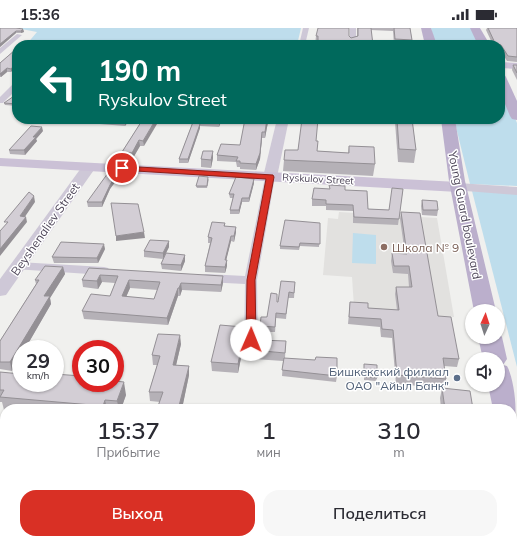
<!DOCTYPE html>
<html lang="ru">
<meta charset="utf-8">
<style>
body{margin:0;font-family:Mulish,sans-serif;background:#f7f7f7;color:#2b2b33;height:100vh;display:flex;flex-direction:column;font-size:15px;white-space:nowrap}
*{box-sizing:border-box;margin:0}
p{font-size:13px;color:#7c7c81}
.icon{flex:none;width:22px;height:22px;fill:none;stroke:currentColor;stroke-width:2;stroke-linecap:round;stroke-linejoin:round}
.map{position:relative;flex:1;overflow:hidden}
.side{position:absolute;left:0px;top:376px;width:517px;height:140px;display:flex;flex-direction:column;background:#fff;border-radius:16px 16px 0 0;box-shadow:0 1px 3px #0004}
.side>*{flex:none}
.hud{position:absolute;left:12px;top:12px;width:493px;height:84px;border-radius:16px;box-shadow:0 1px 3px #0004;background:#00695c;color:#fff;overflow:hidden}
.needle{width:26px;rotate:3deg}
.buttons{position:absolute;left:465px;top:276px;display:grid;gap:8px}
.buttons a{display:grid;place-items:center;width:40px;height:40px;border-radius:50%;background:#fff;box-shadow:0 1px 3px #0004;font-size:20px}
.speed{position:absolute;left:12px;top:312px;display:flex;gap:8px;font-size:20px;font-weight:700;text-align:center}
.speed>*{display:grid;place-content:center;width:52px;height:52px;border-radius:50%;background:#fff;box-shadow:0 1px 3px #0004;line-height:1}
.speed small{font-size:10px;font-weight:400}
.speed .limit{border:6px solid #d22;background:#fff;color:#111}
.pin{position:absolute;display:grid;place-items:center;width:34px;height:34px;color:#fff;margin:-17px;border:2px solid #fff;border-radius:50%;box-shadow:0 1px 4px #0007}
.me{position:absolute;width:44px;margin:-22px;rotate:1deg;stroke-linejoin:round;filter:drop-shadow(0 0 3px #0008)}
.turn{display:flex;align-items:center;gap:14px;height:84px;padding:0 20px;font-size:18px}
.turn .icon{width:52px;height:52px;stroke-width:2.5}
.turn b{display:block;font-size:28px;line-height:34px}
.eta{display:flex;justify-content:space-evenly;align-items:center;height:68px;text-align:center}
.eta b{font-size:24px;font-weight:600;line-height:28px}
.action{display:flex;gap:8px;margin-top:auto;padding:8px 20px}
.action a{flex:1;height:46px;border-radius:16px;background:#d93025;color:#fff;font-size:16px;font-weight:600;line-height:46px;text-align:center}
.action a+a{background:#f7f7f7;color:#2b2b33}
.status{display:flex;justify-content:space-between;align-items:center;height:28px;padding:0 20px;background:#fff;direction:ltr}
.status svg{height:11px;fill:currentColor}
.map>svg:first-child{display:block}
.education{fill:#e2e1df}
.green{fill:#beddec}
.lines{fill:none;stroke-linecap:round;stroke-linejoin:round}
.minor{fill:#cec8d7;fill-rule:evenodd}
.tertiary{fill:#cec8d7;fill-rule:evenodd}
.secondary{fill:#cbc1d6;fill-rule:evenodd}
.primary{fill:#bbafcc;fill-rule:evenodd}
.wall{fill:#b5b1b7;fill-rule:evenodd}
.shaded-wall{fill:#949095}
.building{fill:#d3ced5;stroke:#949095;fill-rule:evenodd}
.route{fill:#d93025;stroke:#8d1f18}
.education-dot{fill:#8d6e63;stroke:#fff;stroke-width:1.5}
.service-dot{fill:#5c6f8a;stroke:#fff;stroke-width:1.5}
.labels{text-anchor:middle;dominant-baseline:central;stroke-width:3;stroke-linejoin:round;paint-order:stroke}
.far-street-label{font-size:10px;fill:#4f475a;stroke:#fff}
.street-label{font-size:12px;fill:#4f475a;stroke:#fff}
.education-label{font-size:12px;fill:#785e54;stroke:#fff;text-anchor:start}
.service-label{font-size:12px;fill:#4e5e75;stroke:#fff;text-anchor:end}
</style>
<div class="status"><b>15:36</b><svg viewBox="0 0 49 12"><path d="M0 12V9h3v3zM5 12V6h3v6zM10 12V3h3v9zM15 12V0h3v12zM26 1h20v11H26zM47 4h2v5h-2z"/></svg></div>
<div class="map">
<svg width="517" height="516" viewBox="0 0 517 516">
<rect width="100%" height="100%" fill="#f0f0ee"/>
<!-- education -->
<path class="education" d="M339,184L437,190L454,289L388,285L354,279L352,249L323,247L328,190L338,191Z"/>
<!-- green -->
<g class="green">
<path d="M16,0H301L297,17H26L37,4Z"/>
<path d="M431,0H472L483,17H435Z"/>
<path d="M500,56L517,95V158L470,156L454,91H500Z"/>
<path d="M472,163L517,166V339Z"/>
<path d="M353,205L376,207V236L352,235Z"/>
</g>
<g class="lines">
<!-- minor -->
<g class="minor">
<path d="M303,0H309L305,17H299Z"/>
<rect x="350" y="0" width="6" height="17"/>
<path d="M17,6L22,7L0,26V20Z"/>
<path d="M14,55H17V61L3,75H0V69Z"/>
<path d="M270,146L275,149L257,252L258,324L256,327L251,329L246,327L244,324L245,256L206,254L201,253L200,250L201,247L206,246L245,248L265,149Z"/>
<path d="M18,234L104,239L108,240L110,243L108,246L104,247L14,241L12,238L14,235Z"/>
<path d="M46,511H66L64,516H44Z"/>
</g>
<!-- tertiary -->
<g class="tertiary">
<path d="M277,91H289L277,149L275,152H265L263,149Z"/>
<path d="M89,135L94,136L96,139L6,267L0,268V251L84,136Z"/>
<path d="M458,155L517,159V167L453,162L451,159L453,156Z"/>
</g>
<!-- secondary -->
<g class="secondary">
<path d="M500,34L517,35V41L500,40Z"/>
<path d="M0,130L458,154L463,156L466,159L463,162L458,164L0,138Z"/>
</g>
<!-- primary -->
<g class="primary">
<path d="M421,0H431L437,17H425Z"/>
<path d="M470,0H480L490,17H478Z"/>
<path d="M500,45L504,46L506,49L517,73V92L512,91L510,88L500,64Z"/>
<path d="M441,91H455L465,153L496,283H474L449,153Z"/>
<path d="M498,304L502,309L507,331L503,337L507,338C513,348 517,377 515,388L512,389V381H493L488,357H498V331H483L478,309H498Z"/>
<path d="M512,398L517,399V442L512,440Z"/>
<path d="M0,422L5,423V445L0,444Z"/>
<rect x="512" y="465" width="5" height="26"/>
</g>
</g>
<!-- wall -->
<g class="wall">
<path d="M0,0L23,1L24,4L21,5H16L0,19Z"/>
<path d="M357,0H410L412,12L411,17H394L393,3L371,2L373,17H315L316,8H349L351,10L357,8Z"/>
<path d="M487,0H517V34L507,33L500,21V17H493L486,2Z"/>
<path d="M15,22L11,44H7L1,49H0V35Z"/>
<path d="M513,37H517V52L512,42Z"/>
<path d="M17,66V78L5,77L4,75Z"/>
<path d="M86,91H130L125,98L87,95Z"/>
<path d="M143,91L144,118H140L133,130H123L122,124Z"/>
<path d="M194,91H222L219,99L200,98V100L188,135H179V131Z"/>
<path d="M239,91H271L270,94H268L265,110H262L260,131L256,142L240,141V139H237L236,134L217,133V127L240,117L245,95H239Z"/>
<path d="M395,91H412L416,122L414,135L398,134L395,94Z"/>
<path d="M43,103L36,111L37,113L25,127L10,126L9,122Z"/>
<path d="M317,113V123L348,125L349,118L375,136L373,148L283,143L284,132L298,122Z"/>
<path d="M213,130L211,140L201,139V131Z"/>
<path d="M117,145L118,150L110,161L102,179H88L87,174Z"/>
<path d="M209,151L207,160H197L196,158Z"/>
<path d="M254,151V155L249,174H242L239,186H230V182L233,170H230L229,166Z"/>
<path d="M403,161L398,197L353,195V183L326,182V178H312V171L345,162L368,181L389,182Z"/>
<path d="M422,172L438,182L437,188L422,187L421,178Z"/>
<path d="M401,184L438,288L459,331L457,339L444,338L446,351L444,360L396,356L392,310L381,309L380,299L348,296L350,274L368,280L397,282L395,266L396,259H409L408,246L393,245L391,233L392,225L405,226L400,191Z"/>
<path d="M225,195V198L236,199V204L234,214L231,213L226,232L227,238L225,245L205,244V238L210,215H208V209Z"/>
<path d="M320,195L319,219L300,218L299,222L280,221V218Z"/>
<path d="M169,213V219L166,225L185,233L181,243L162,241L161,236L163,231L144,229V223Z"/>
<path d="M105,221L98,235H54L52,229Z"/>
<path d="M63,239L65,246L50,270L51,276L25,321H21L12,343L0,341V313L36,256L35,252Z"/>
<path d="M89,240L223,255L221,264L182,262L180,268H178L168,297L84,291L82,283L110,268L115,255L102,254L98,261L83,259L82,252ZM130,260L158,262L154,271L126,269Z"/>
<path d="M295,254L294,270H288L286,291L276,290L275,304H260V298L277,274H278Z"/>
<path d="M286,313L285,330L337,348L336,354L282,348L283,333L241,330L238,345L212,343L211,334L243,316L245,320L251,322Z"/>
<path d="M181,316L176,337L189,347L182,380L157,381L160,374L150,373L149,364L157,337H153L152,327Z"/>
<path d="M364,336L377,350L376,353L364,352Z"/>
<path d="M0,344L126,367L121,381H5V382H4L2,374H0Z"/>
<path d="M442,360L473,381H441L440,370Z"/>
<path d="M0,457H5V497L0,496Z"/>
<path d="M145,511H224L223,516H197Z"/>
<rect x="251" y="511" width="226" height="5"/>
</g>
<!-- shaded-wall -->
<g class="shaded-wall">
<path d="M23,1L24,4L21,5V3Z"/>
<path d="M16,3V5L0,19V16Z"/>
<path d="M17,34V38L11,44V41Z"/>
<path d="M7,40V44L1,49L0,46Z"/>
<path d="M126,91H130L125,98V92Z"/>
<path d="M156,91H160L144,118L143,113Z"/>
<path d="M221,91H222L219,99V95Z"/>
<path d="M267,91L268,94L265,110V104Z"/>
<path d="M200,96V100L188,135V131Z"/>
<path d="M42,99L43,103L36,111L37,113L25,127L24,122L33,109Z"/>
<path d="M262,104V110L260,131L256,142V136Z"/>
<path d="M139,112L140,118L133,130L132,125Z"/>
<path d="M213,123V130L211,140V132Z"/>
<path d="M117,145L118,150L110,161L102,179V174L110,157Z"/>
<path d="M254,151V155L249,174V170Z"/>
<path d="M34,168L35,174L22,193L26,189L27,194L0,228V221L20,188Z"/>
<path d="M242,170V174L239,186V182Z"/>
<path d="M236,199V204L234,214V208Z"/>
<path d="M144,204L145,210L116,213V208Z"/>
<path d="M231,208V213L225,237V232Z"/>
<path d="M169,213V219L163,231V225Z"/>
<path d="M104,216L105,221L98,235L97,230Z"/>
<path d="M185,227V233L181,243V237Z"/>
<path d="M227,232V238L225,245V239Z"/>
<path d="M63,239L65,246L50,270L51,276L25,321H21V328L12,343L10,334L44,268Z"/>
<path d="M100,247L102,254L98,261L97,253Z"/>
<path d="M223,248V255L221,264V257Z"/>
<path d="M129,252L130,260L123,276L122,268Z"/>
<path d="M181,255L182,262L180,268L179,260Z"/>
<path d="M178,260V268L168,297L167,290Z"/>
<path d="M180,307L181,316L174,346L173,337Z"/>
<path d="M241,321V330L238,345V336Z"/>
<path d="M189,338V347L182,381H179V378Z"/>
<path d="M124,354L126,367L121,381H119L117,373Z"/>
<path d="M105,372L107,381H103V378Z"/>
<path d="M222,511H224L223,516H222Z"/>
</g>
<!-- building -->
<g class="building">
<path d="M0,0H16L23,1L21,3H16L0,16Z"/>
<path d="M318,0H349V8L351,10L358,8V0H371L373,17H322V16H318V8H316Z"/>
<path d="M394,0H410L412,12L395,11Z"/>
<path d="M488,0H517V29L508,28L501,17L495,15Z"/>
<path d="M15,22H17V34L11,41L7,40L0,46V35Z"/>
<path d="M513,37H517V45Z"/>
<path d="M17,66V76L4,75Z"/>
<path d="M98,91H126L125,92Z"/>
<path d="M143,91H156L143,113L139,112L132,125L122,124Z"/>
<path d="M194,91H221L219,95L193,93Z"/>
<path d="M245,91H267L265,104H262L260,125L256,136L240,135V133H236L238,129L217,127L221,116L240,117Z"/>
<path d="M302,91H318L316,113H318L317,123L349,125V118L374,119L375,136L284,132L285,122H298Z"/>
<path d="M397,91H412L416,122L399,121Z"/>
<path d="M193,94L200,96L188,131H179Z"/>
<path d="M31,98L42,99L33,109H36L24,122H9Z"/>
<path d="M203,123H213L211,132L201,131Z"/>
<path d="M108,145H117L110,157L102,174H87Z"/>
<path d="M199,148L208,149L207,158H196Z"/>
<path d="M236,149L254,151L249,170H242L239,182H230L234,166H229Z"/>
<path d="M329,157L345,158V162L367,163L368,181L389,182L392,160L403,161L399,191L354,189L353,177L326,176V172L312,171L314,160L330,161Z"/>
<path d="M29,164L34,168L20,188L26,189L0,221V203L8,194H4Z"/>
<path d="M422,172L437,173L438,182H423Z"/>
<path d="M111,175L138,176L144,204L116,208Z"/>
<path d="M401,184L420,185L438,288L451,289L459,331L443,330L446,351L397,347L393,302L382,301L381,291L349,289L350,274L368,275V280L399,282L396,259H412L409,238H394L392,225L407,226Z"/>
<path d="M285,192L320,195V216L300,215L299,219L280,218Z"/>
<path d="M212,194L225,195L224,198L236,199L234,208H231L225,232H227L225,239L205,238L212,210L208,209Z"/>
<path d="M150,212L169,213L163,225L144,223Z"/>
<path d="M61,214L104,216L97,230L52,229Z"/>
<path d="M166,225L185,227L181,237L161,236Z"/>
<path d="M45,238L63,239L44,268H50L10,334H0V313L39,252H35Z"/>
<path d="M89,240L223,248L221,257L181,255L179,260H178L167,290L82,283L91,266L110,268L118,248L100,247L97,253L82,252ZM129,252L160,254L154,271L122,268Z"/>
<path d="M281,253L295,254L294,265L289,264L286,286L276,285L275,299L260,298L261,289H267L271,265L277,266V274H278Z"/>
<path d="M220,297L243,299L242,315L245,320L251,322L257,320L259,316V312L286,313L285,325L241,321L238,336L211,334Z"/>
<path d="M158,306L180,307L173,337L189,338L179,378H181L180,381H186H157L163,364H149L160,328L152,327Z"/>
<path d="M316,329L337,330V348L282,342L284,330L315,332Z"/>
<path d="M364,336L377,337V350L364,349Z"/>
<path d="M0,344L21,346V345V355H55V346L81,348V355H115V353L124,354L117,373L105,372L103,378L0,369L4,362H0Z"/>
<path d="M442,360L470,363L473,381H445Z"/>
<path d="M0,457H5V485L0,484Z"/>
<path d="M262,511H477V516H309Z"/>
</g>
<!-- route -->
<path class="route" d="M122,138L273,147L274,149L255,252L256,312L255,314H247L246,312L247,252L266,151L120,142L119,140Z"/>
<!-- markers -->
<circle class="education-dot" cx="384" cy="219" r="4"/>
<circle class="service-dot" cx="457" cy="350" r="4"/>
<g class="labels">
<!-- far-street labels -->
<g class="far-street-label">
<text transform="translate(318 151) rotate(3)">Ryskulov Street</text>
</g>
<!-- street labels -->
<g class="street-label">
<text transform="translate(465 187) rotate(79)">Young Guard boulevard</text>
<text transform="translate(45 201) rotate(-55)">Beyshenaliev Street</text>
</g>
<!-- education labels -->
<g class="education-label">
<text x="392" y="219">Школа № 9</text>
</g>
<!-- service labels -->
<g class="service-label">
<text x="449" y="343">Бишкекский филиал<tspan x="449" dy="14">ОАО "Айыл Банк"</tspan></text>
</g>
</g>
</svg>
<div class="buttons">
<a><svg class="needle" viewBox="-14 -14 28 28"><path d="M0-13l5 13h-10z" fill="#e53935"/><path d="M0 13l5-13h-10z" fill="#7c7c81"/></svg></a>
<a><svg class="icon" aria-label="sound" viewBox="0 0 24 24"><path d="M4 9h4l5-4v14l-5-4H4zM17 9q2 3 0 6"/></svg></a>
</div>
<div class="speed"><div>29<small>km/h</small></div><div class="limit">30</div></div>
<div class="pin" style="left:122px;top:140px;background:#d93025"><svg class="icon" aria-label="arrive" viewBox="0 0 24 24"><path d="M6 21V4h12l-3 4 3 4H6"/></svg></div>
<svg class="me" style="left:251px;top:312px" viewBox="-20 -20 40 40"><circle r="19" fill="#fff"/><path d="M0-13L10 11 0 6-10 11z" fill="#d93025"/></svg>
<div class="hud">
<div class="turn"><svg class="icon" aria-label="left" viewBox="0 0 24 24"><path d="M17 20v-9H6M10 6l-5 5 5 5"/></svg><div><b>190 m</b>Ryskulov Street</div></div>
</div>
<section class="side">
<div class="eta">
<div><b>15:37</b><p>Прибытие</p></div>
<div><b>1</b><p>мин</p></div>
<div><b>310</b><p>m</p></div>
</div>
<div class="action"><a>Выход</a><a>Поделиться</a></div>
</section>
</div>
